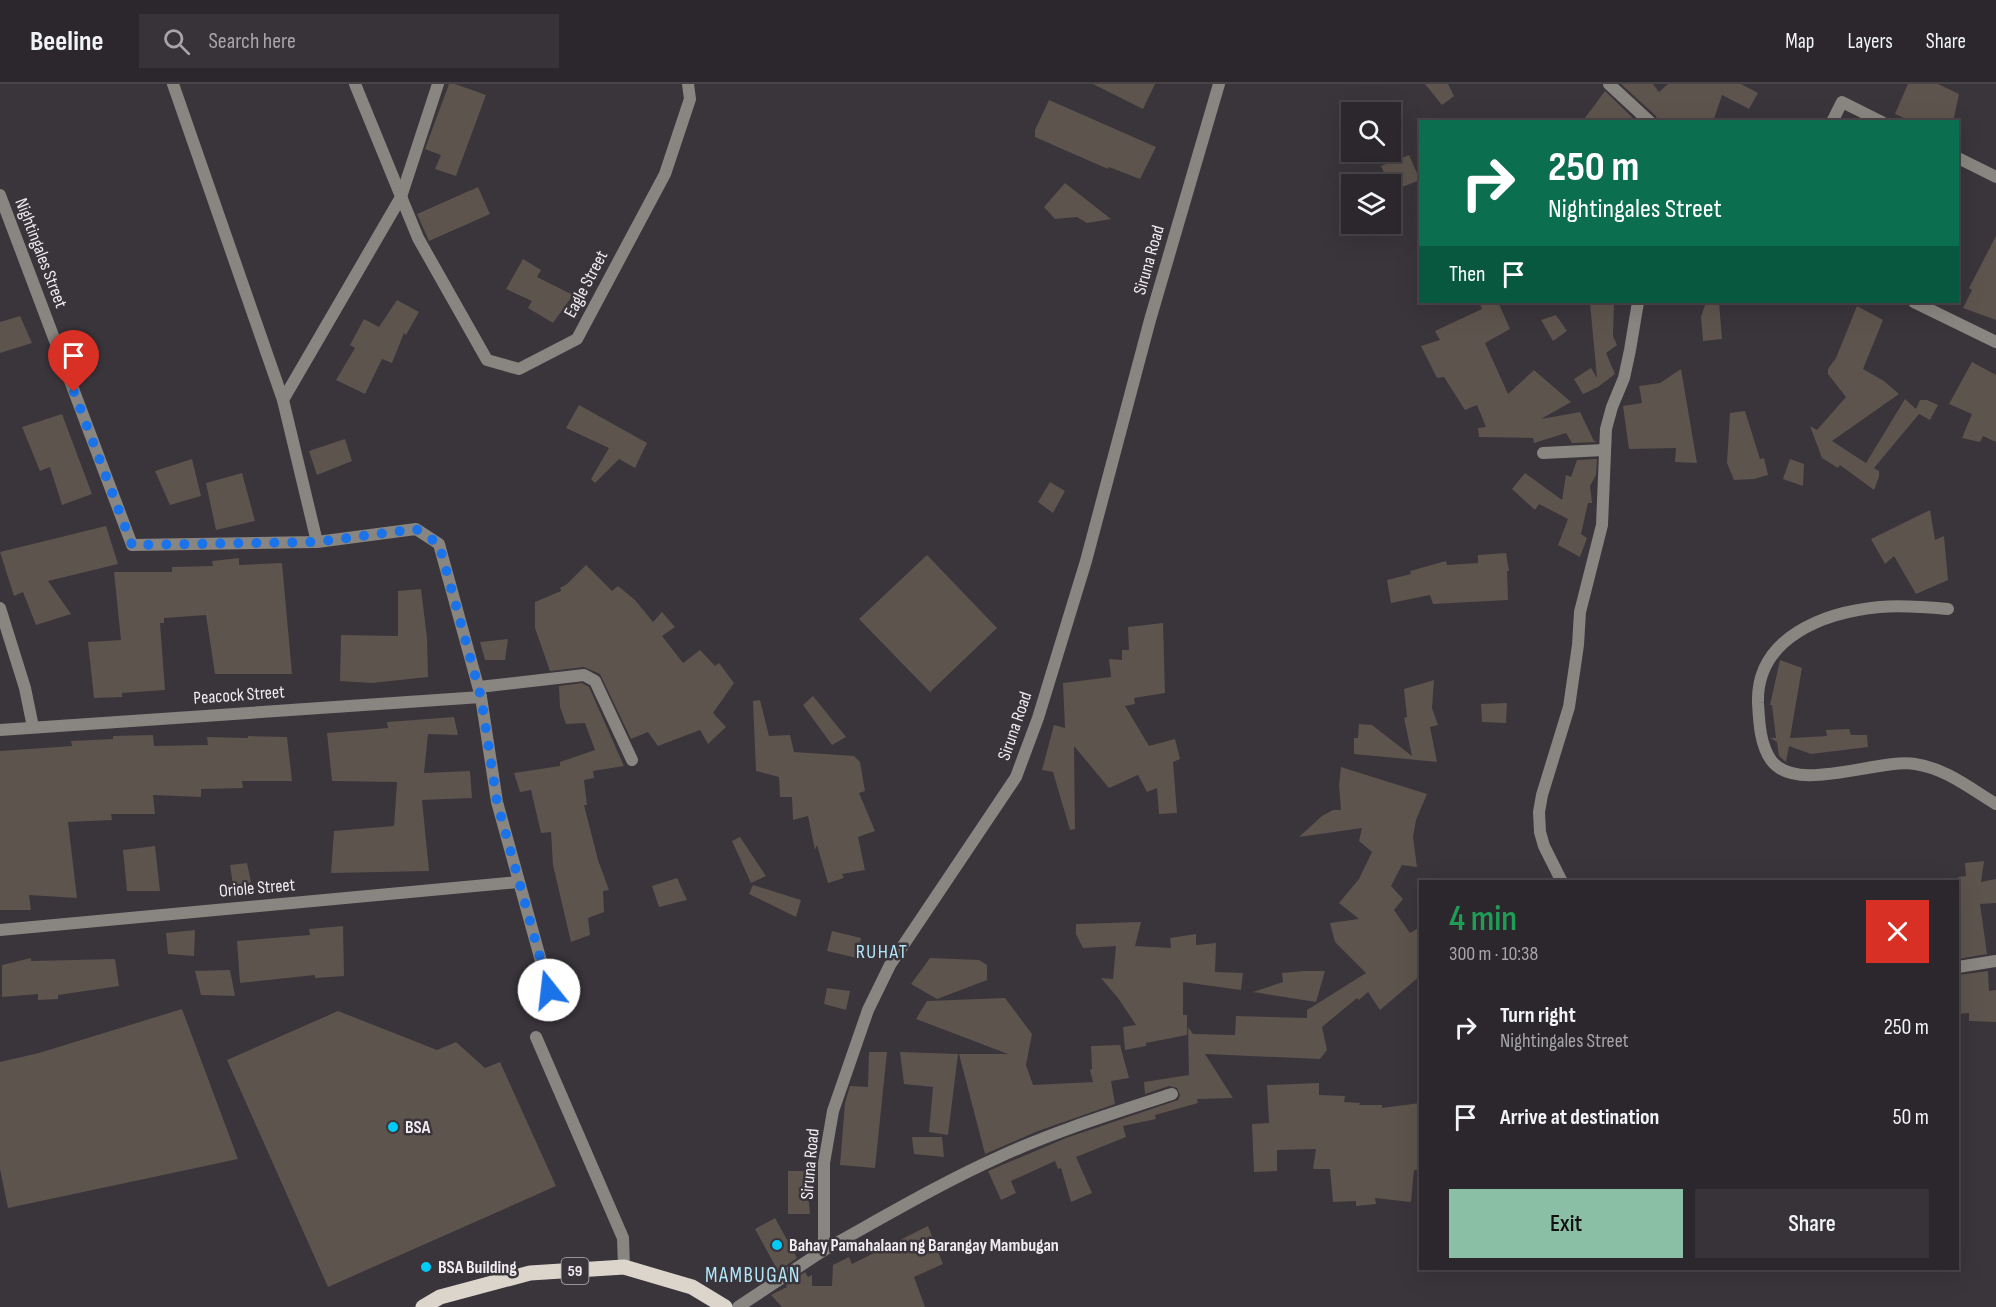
<!DOCTYPE html>
<meta charset="utf-8">
<style>
body{margin:0;font-family:"Sofia Sans Condensed",sans-serif;background:#383338;color:#f1f3f6;height:100vh;display:flex;flex-direction:column;font-size:22px;white-space:nowrap}
*{box-sizing:border-box;margin:0}
p{font-size:20px;color:#a6a5a9}
.icon{flex:none;width:33px;height:33px;fill:none;stroke:currentColor;stroke-width:2;stroke-linecap:round;stroke-linejoin:round}
.map{position:relative;flex:1;overflow:hidden}
.sheet{position:absolute;left:1419px;top:796px;width:540px;height:390px;display:flex;flex-direction:column;background:#2c272c;border-radius:0px;box-shadow:0 6px 24px #0002,0 0 0 2px #484448}
.sheet>*{flex:none}
.guide{position:absolute;left:1419px;top:36px;width:540px;height:183px;border-radius:0px;box-shadow:0 6px 24px #0002,0 0 0 2px #484448;background:#0b6e4f;color:#fff;overflow:hidden}
.fabs{position:absolute;left:1341px;top:18px;display:grid;gap:12px}
.fabs a{display:grid;place-items:center;width:60px;height:60px;border-radius:0px;background:#2c272c;box-shadow:0 6px 24px #0002,0 0 0 2px #484448;font-size:30px}
.pin{position:absolute;display:grid;place-items:center;width:51px;height:51px;color:#fff;margin:-62px -26px;border-radius:50% 50% 50% 0;rotate:-45deg;box-shadow:0 0 6px #0007}
.pin .icon{rotate:45deg}
.me{position:absolute;width:66px;margin:-33px;rotate:344deg;stroke-linejoin:round;filter:drop-shadow(0 0 4px #0008)}
.turn{display:flex;align-items:center;gap:21px;height:126px;padding:0 30px;font-size:27px}
.turn .icon{width:78px;height:78px;stroke-width:2.5}
.turn b{display:block;font-size:42px;line-height:51px}
.then{display:flex;align-items:center;height:57px;padding:0 30px;background:#0003;gap:12px;font-size:22px}
.round{display:grid;place-items:center;flex:none;width:63px;height:63px;border-radius:0px;background:#383338}
.overview{display:flex;align-items:center;justify-content:space-between;height:102px;padding:0 30px}
h1{font-size:36px;font-weight:600;line-height:45px;color:#1e9e55}
.cta{display:flex;gap:12px;margin-top:auto;padding:12px 30px}
.cta a{flex:1;height:69px;border-radius:0px;background:#8abfa5;color:#111;font-size:24px;font-weight:600;line-height:69px;text-align:center}
.cta a+a{background:#383338;color:#f1f3f6}
ul{padding:0;list-style:none}
li{display:flex;align-items:center;gap:18px;height:90px;padding:0 30px}
li div{flex:1}
li b{display:block;font-size:22px}
li em{font-style:normal}
header{display:flex;align-items:center;gap:36px;box-sizing:border-box;height:84px;padding:0 30px;background:#2c272c;border-bottom:2px solid #484448}
header strong{font-size:28px}
nav{display:flex;gap:33px;margin-inline-start:auto;font-size:21px}
.search{width:420px;height:54px;background:#383338;display:flex;align-items:center;gap:15px;box-sizing:border-box;padding:0 21px;border-radius:0px;color:#a6a5a9;font-size:22px}
.map>svg:first-child{display:block}
.building{fill:#5d544d}
.lines{fill:none;stroke-linecap:round;stroke-linejoin:round}
.minor{stroke:#898581;stroke-width:12}
.tertiary{stroke:#898581;stroke-width:12}
.primary{stroke:#dbd5cc;stroke-width:15}
.route{stroke:#1a73e8;stroke-width:10;stroke-dasharray:0 18}
.poi-dot{fill:#00cbf8;stroke:#3a343b;stroke-width:2}
.labels{text-anchor:middle;dominant-baseline:central;stroke-width:5;stroke-linejoin:round;paint-order:stroke}
.shield{fill:#3a343b;stroke:#b9b4ba;stroke-width:1.5}
.shield-label{font-size:16px;font-weight:bold;fill:#f0ebf1}
.street-label{font-size:18px;fill:#f0ebf1;stroke:#3a343b}
.poi-label{font-size:18px;font-weight:bold;fill:#f0ebf1;stroke:#3a343b;text-anchor:start}
.neighbourhood-label{font-size:20px;letter-spacing:1.5px;fill:#b2e7fa;stroke:#3a343b}
.quarter-label{font-size:21px;letter-spacing:1.5px;fill:#b2e7fa;stroke:#3a343b}
</style>
<header>
<strong>Beeline</strong>
<div class="search"><svg class="icon" aria-label="search" viewBox="0 0 24 24"><circle cx="10" cy="10" r="6"/><path d="M15 15l6 6"/></svg>Search here</div>
<nav><a>Map</a><a>Layers</a><a>Share</a></nav>
</header>
<div class="map">
<svg width="1996" height="1223" viewBox="0 0 1996 1223">
<rect width="100%" height="100%" fill="#3a343b"/>
<!-- building -->
<g class="building">
<path d="M449,0H455L486,11L456,92L435,85L441,71L425,65Z"/>
<path d="M1093,0H1155L1143,25Z"/>
<path d="M1425,0H1448L1454,12L1442,21Z"/>
<path d="M1621,0H1653L1659,8L1668,0H1741L1758,9L1749,25L1722,11L1713,38H1658L1656,32Z"/>
<path d="M1908,0H1938L1959,10L1953,38H1913L1895,30Z"/>
<path d="M1605,7L1637,38H1582Z"/>
<path d="M1049,16L1156,63L1140,95L1109,83L1108,85L1035,53V46Z"/>
<path d="M1409,71L1420,96L1392,107L1381,82Z"/>
<path d="M1065,99L1111,135L1087,139L1077,133L1055,135L1044,123Z"/>
<path d="M478,103L490,130L429,157L417,130Z"/>
<path d="M1996,152V236L1963,224L1972,206L1969,204Z"/>
<path d="M523,175L541,186L537,193L573,211L553,239L528,224L532,217L506,205Z"/>
<path d="M397,216L419,228L406,251L404,249L392,279L382,275L365,310L336,296L355,264L350,261L364,235L379,243Z"/>
<path d="M1479,218H1498L1510,245L1485,259L1508,310L1534,286L1571,318L1541,335L1580,328L1594,357L1597,358L1572,359L1566,349L1534,359L1533,354L1479,353L1478,344L1486,343L1477,321L1465,326L1444,293L1437,294L1421,262L1440,256L1435,247L1482,225Z"/>
<path d="M1706,218H1719L1722,255L1703,257L1701,233Z"/>
<path d="M1590,219H1614L1613,252L1617,261L1606,269L1615,290L1598,303L1583,310L1574,295L1591,284L1597,294Z"/>
<path d="M1857,222L1883,236L1863,285L1884,297L1899,310L1832,357L1872,383L1866,379L1905,315L1916,325L1920,316H1927L1938,321L1930,336L1919,330L1874,384L1879,387V393L1874,406L1840,381L1838,384L1822,374L1810,342L1817,346L1846,313L1828,290V285L1836,274Z"/>
<path d="M1556,231L1567,247L1553,257L1541,236Z"/>
<path d="M20,232L32,259L0,269V238Z"/>
<path d="M1972,278L1996,291V358L1983,352L1980,358L1962,354L1972,330L1949,320Z"/>
<path d="M1681,285L1697,379L1675,378L1676,364L1629,365L1623,322L1642,319L1639,302L1660,299Z"/>
<path d="M579,321L647,359L635,384L619,375L595,399L591,395L609,364L566,344Z"/>
<path d="M1745,327L1760,375L1764,374L1768,391L1754,395L1734,396L1727,379L1730,329Z"/>
<path d="M62,330L92,410L62,421L50,383L40,387L22,343Z"/>
<path d="M345,355L352,377L317,391L309,367Z"/>
<path d="M192,375L201,412L170,421L155,387Z"/>
<path d="M1597,375L1596,391L1590,402L1592,419H1588L1581,450L1587,454L1580,473L1558,461L1568,435L1539,420L1535,426L1512,405L1525,389L1562,416L1566,391L1571,393L1577,376Z"/>
<path d="M1790,375L1804,380L1803,402L1783,395Z"/>
<path d="M242,389L255,437L216,446L206,399Z"/>
<path d="M1050,398L1065,407L1053,429L1038,418Z"/>
<path d="M1930,426L1935,456L1944,452L1948,496L1916,510L1894,472L1885,480L1871,455Z"/>
<path d="M106,442L118,480L48,497L71,530L36,541L23,508L14,512L0,468Z"/>
<path d="M1506,469L1509,487H1507L1508,516L1433,520L1430,511L1391,519L1387,496L1411,490L1410,487L1446,477L1447,481L1478,479V471Z"/>
<path d="M927,471L997,544L930,608L859,535Z"/>
<path d="M239,474V481L282,479L292,590H215L206,531L164,534V539H160L165,606L122,609V613L94,614L88,558L121,556L114,488H172V483L213,482L212,477Z"/>
<path d="M586,481L612,507L618,502L635,516L653,538L662,528L675,543L662,552L683,579L700,566L715,582L719,579L734,599L713,629L726,643L708,660L700,646L658,662L648,648L631,655L600,590L584,583L550,587L535,544V518L561,507L560,504L567,500Z"/>
<path d="M421,505L427,554L428,593L372,599L340,597L341,551L398,552V507Z"/>
<path d="M1163,539L1165,609L1134,614L1135,620L1125,622L1149,662L1175,655L1180,675L1173,678L1177,729L1159,730L1157,704L1147,708L1138,691L1109,704L1074,662L1075,745L1070,746L1053,688L1042,686L1054,641L1065,644L1063,599L1111,593L1109,575L1122,576V566H1129L1128,543Z"/>
<path d="M508,555L505,576H485L480,558Z"/>
<path d="M1780,576L1802,584L1790,654L1827,652L1826,646L1849,645L1851,651H1867L1868,663L1811,670L1789,662L1786,678L1779,672L1777,658L1770,654H1776L1772,621H1770Z"/>
<path d="M1434,596L1432,624L1438,641L1430,643L1437,678L1354,670V654H1358L1359,640L1372,641L1412,672L1404,634L1407,633L1404,605Z"/>
<path d="M582,599L589,603L624,682L593,687L594,694L584,696L587,721H584L598,776L609,806L603,807L604,828L588,834L590,851L571,858L553,781L551,748L541,749L531,706L520,708L514,689L560,682V678L595,666L585,639L566,640L560,623L559,602Z"/>
<path d="M813,612L846,653L832,661L803,621Z"/>
<path d="M760,616L769,652L790,651L794,668L854,672L860,678L865,707L859,709L875,747L858,753L865,786L842,790L844,794L828,799L817,761L815,766L808,732L793,736L792,713H780L779,693L756,687L753,617Z"/>
<path d="M1507,619L1506,639L1482,638L1481,620Z"/>
<path d="M454,633L458,651L428,650L424,689L470,687L472,714L422,716L429,787L331,789L334,747L394,742L397,698L332,697L327,649L388,644L387,638Z"/>
<path d="M153,651L154,662L208,661L207,653L248,654V652L287,653L292,697H242L243,704L201,705V713L153,711L155,730H111L112,736L68,738L77,814L29,811L31,826H0V667L72,662L71,657L113,655V652Z"/>
<path d="M1341,683L1427,710L1416,736L1413,753L1417,783L1402,781L1391,802L1403,815L1394,826L1410,849L1420,843V892L1380,926L1368,908L1359,916L1357,914L1322,943L1327,966L1320,975L1205,970L1233,1014L1197,1015L1198,1019L1155,1031L1156,1035L1123,1042L1126,1053L1076,1073L1092,1109L1071,1118L1061,1084L1058,1085L1055,1077L1011,1097L1016,1109L1001,1116L988,1087L1066,1054L1178,1016L1180,1011L1177,1004L1169,1002L1145,1010L1144,998L1189,991L1188,943L1193,950L1235,951L1236,932L1307,934V926L1366,889L1335,858L1330,839L1359,835L1339,819L1359,795L1372,768L1359,757L1362,744L1299,753L1322,732L1333,726H1341L1339,701Z"/>
<path d="M740,753L766,792L751,799L732,757Z"/>
<path d="M155,762L160,807H127L123,766Z"/>
<path d="M1984,777L1981,798L1996,795V819L1980,820L1987,870L1958,875V793L1966,792L1965,779Z"/>
<path d="M247,779L252,802L233,801L230,781Z"/>
<path d="M677,794L687,816L659,823L652,802Z"/>
<path d="M753,801L801,816L796,833L749,810Z"/>
<path d="M1141,838L1135,862L1171,864L1170,854L1196,850V861L1216,859L1215,888L1243,889L1241,906L1183,898V931H1187V951L1146,959V962L1125,966L1123,943L1136,941L1118,914L1101,894L1113,895L1116,862L1083,864L1076,850V840Z"/>
<path d="M343,842L344,892L315,894V891L240,899L237,857L310,851L309,845Z"/>
<path d="M195,846L194,872L168,870L166,849Z"/>
<path d="M832,847L861,854L857,874L827,867Z"/>
<path d="M31,874V877L115,875L119,902L58,911V915L38,916V910L2,913V881Z"/>
<path d="M930,874L979,876L987,881V896L937,915L911,900Z"/>
<path d="M230,886L235,912L201,911L195,887Z"/>
<path d="M1304,887H1325L1316,918L1253,908L1283,898L1282,889Z"/>
<path d="M1988,887L1989,907L1996,906V938L1969,937V929L1958,930V891Z"/>
<path d="M827,904L850,907L846,926L824,920Z"/>
<path d="M1005,914L1032,950L1026,981L1033,1001L1093,998L1090,986L1092,985L1091,962L1120,961L1129,994L1111,997L1115,1020L1038,1047L985,1070L959,970H1008L916,935L927,917Z"/>
<path d="M182,925L238,1075L8,1124L0,1085V978L39,969Z"/>
<path d="M338,927L437,966L456,958L485,984L500,978L556,1102L328,1203L227,976Z"/>
<path d="M869,968H887L875,1084L840,1081L845,1019L850,1002L868,1003Z"/>
<path d="M900,968L958,970L948,1051L929,1048L933,1003L904,1000Z"/>
<path d="M1319,999V1011L1345,1012L1344,1018L1360,1019L1359,1021H1382V1024L1420,1019V1086H1414L1411,1118L1375,1114L1376,1120L1356,1122V1117L1333,1118L1330,1085H1313L1316,1065L1277,1066V1087L1254,1088L1252,1040L1269,1039L1267,1001Z"/>
<path d="M912,1053H942L944,1073L914,1070Z"/>
<path d="M788,1087H806L810,1130H788Z"/>
<path d="M775,1134L797,1174L778,1187L755,1145Z"/>
<path d="M928,1142L943,1180L914,1193L925,1223H782L771,1211L787,1203L786,1201L805,1188L808,1193L812,1191V1202H832L833,1181L849,1173L852,1180Z"/>
</g>
<g class="lines">
<!-- minor -->
<g class="minor">
<path d="M173,0L283,316L317,458"/>
<path d="M355,0L418,154L487,276L519,285L577,255L665,90L690,15L688,0"/>
<path d="M1609,0L1650,38"/>
<path d="M1832,38L1842,18L1882,38"/>
<path d="M1958,74L1996,93"/>
<path d="M0,111L132,461L317,458L416,445L439,460L481,613L497,718L549,906"/>
<path d="M1914,218L1996,258"/>
<path d="M283,316L401,113L438,0"/>
<path d="M1543,369L1604,366"/>
<path d="M0,524L25,604L33,643"/>
<path d="M1948,525C1926,523 1903,521 1880,523C1825,528 1756,553 1758,619C1759,637 1760,661 1771,676C1796,711 1878,674 1915,680C1945,684 1971,705 1996,720"/>
<path d="M479,603L584,591L595,597L632,676"/>
<path d="M0,646L481,613"/>
<path d="M1562,798L1544,762L1540,748L1539,728L1542,711L1569,623L1578,561L1580,528L1602,441L1606,345L1612,323L1624,294L1630,266L1638,218"/>
<path d="M0,846L518,798"/>
<path d="M1958,883L1996,877"/>
<path d="M536,953L623,1154L624,1183"/>
<path d="M824,1166C882,1134 939,1100 999,1073C1055,1047 1114,1029 1172,1010"/>
</g>
<!-- tertiary -->
<path class="tertiary" d="M738,1223L824,1166V1079L833,1027L868,926L890,881L1016,693L1038,634L1086,477L1150,236L1219,0"/>
<!-- primary -->
<path class="primary" d="M423,1223L440,1213L530,1189L624,1183L692,1203L725,1223"/>
</g>
<g class="lines">
<!-- route -->
<path class="route" d="M74,308L132,461L317,458L416,445L439,460L481,613L497,718L549,906"/>
</g>
<!-- markers -->
<g class="poi-dot">
<circle cx="393" cy="1043" r="6"/>
<circle cx="777" cy="1161" r="6"/>
<circle cx="426" cy="1183" r="6"/>
</g>
<g class="labels">
<!-- shield labels -->
<rect class="shield" x="561.5" y="1174" width="27" height="26" rx="4.5"/>
<g class="shield-label">
<text x="575" y="1187">59</text>
</g>
<!-- street labels -->
<g class="street-label">
<text transform="translate(41 169) rotate(69)">Nightingales Street</text>
<text transform="translate(1149 176) rotate(-74)">Siruna Road</text>
<text transform="translate(586 200) rotate(-62)">Eagle Street</text>
<text transform="translate(239 611) rotate(-4)">Peacock Street</text>
<text transform="translate(1015 642) rotate(-71)">Siruna Road</text>
<text transform="translate(257 804) rotate(-5)">Oriole Street</text>
<text transform="translate(810 1080) rotate(-85)">Siruna Road</text>
</g>
<!-- poi labels -->
<g class="poi-label">
<text x="405" y="1043">BSA</text>
<text x="789" y="1161">Bahay Pamahalaan ng Barangay Mambugan</text>
<text x="438" y="1183">BSA Building</text>
</g>
<!-- neighbourhood labels -->
<g class="neighbourhood-label">
<text x="882" y="868">RUHAT</text>
</g>
<!-- quarter labels -->
<g class="quarter-label">
<text x="753" y="1191">MAMBUGAN</text>
</g>
</g>
</svg>
<div class="fabs">
<a><svg class="icon" aria-label="search" viewBox="0 0 24 24"><circle cx="10" cy="10" r="6"/><path d="M15 15l6 6"/></svg></a>
<a><svg class="icon" aria-label="layers" viewBox="0 0 24 24"><path d="M12 4l9 5-9 5-9-5zM3 14l9 5 9-5"/></svg></a>
</div>
<div class="pin" style="left:74px;top:308px;background:#d93025"><svg class="icon" aria-label="arrive" viewBox="0 0 24 24"><path d="M6 21V4h12l-3 4 3 4H6"/></svg></div>
<svg class="me" style="left:549px;top:906px" viewBox="-20 -20 40 40"><circle r="19" fill="#fff"/><path d="M0-13L10 11 0 6-10 11z" fill="#1a73e8"/></svg>
<div class="guide">
<div class="turn"><svg class="icon" aria-label="right" viewBox="0 0 24 24"><path d="M7 20v-9h11M14 6l5 5-5 5"/></svg><div><b>250 m</b>Nightingales Street</div></div>
<div class="then">Then<svg class="icon" aria-label="arrive" viewBox="0 0 24 24"><path d="M6 21V4h12l-3 4 3 4H6"/></svg></div>
</div>
<section class="sheet">
<div class="overview"><div><h1>4 min</h1><p>300 m · 10:38</p></div><a class="round" style="background:#d93025;color:#fff"><svg class="icon" aria-label="close" viewBox="0 0 24 24"><path d="M6 6l12 12M18 6L6 18"/></svg></a></div>
<ul>
<li><svg class="icon" aria-label="right" viewBox="0 0 24 24"><path d="M7 20v-9h11M14 6l5 5-5 5"/></svg><div><b>Turn right</b><p>Nightingales Street</p></div><em>250 m</em></li>
<li><svg class="icon" aria-label="arrive" viewBox="0 0 24 24"><path d="M6 21V4h12l-3 4 3 4H6"/></svg><div><b>Arrive at destination</b></div><em>50 m</em></li>
</ul>
<div class="cta"><a>Exit</a><a>Share</a></div>
</section>
</div>
